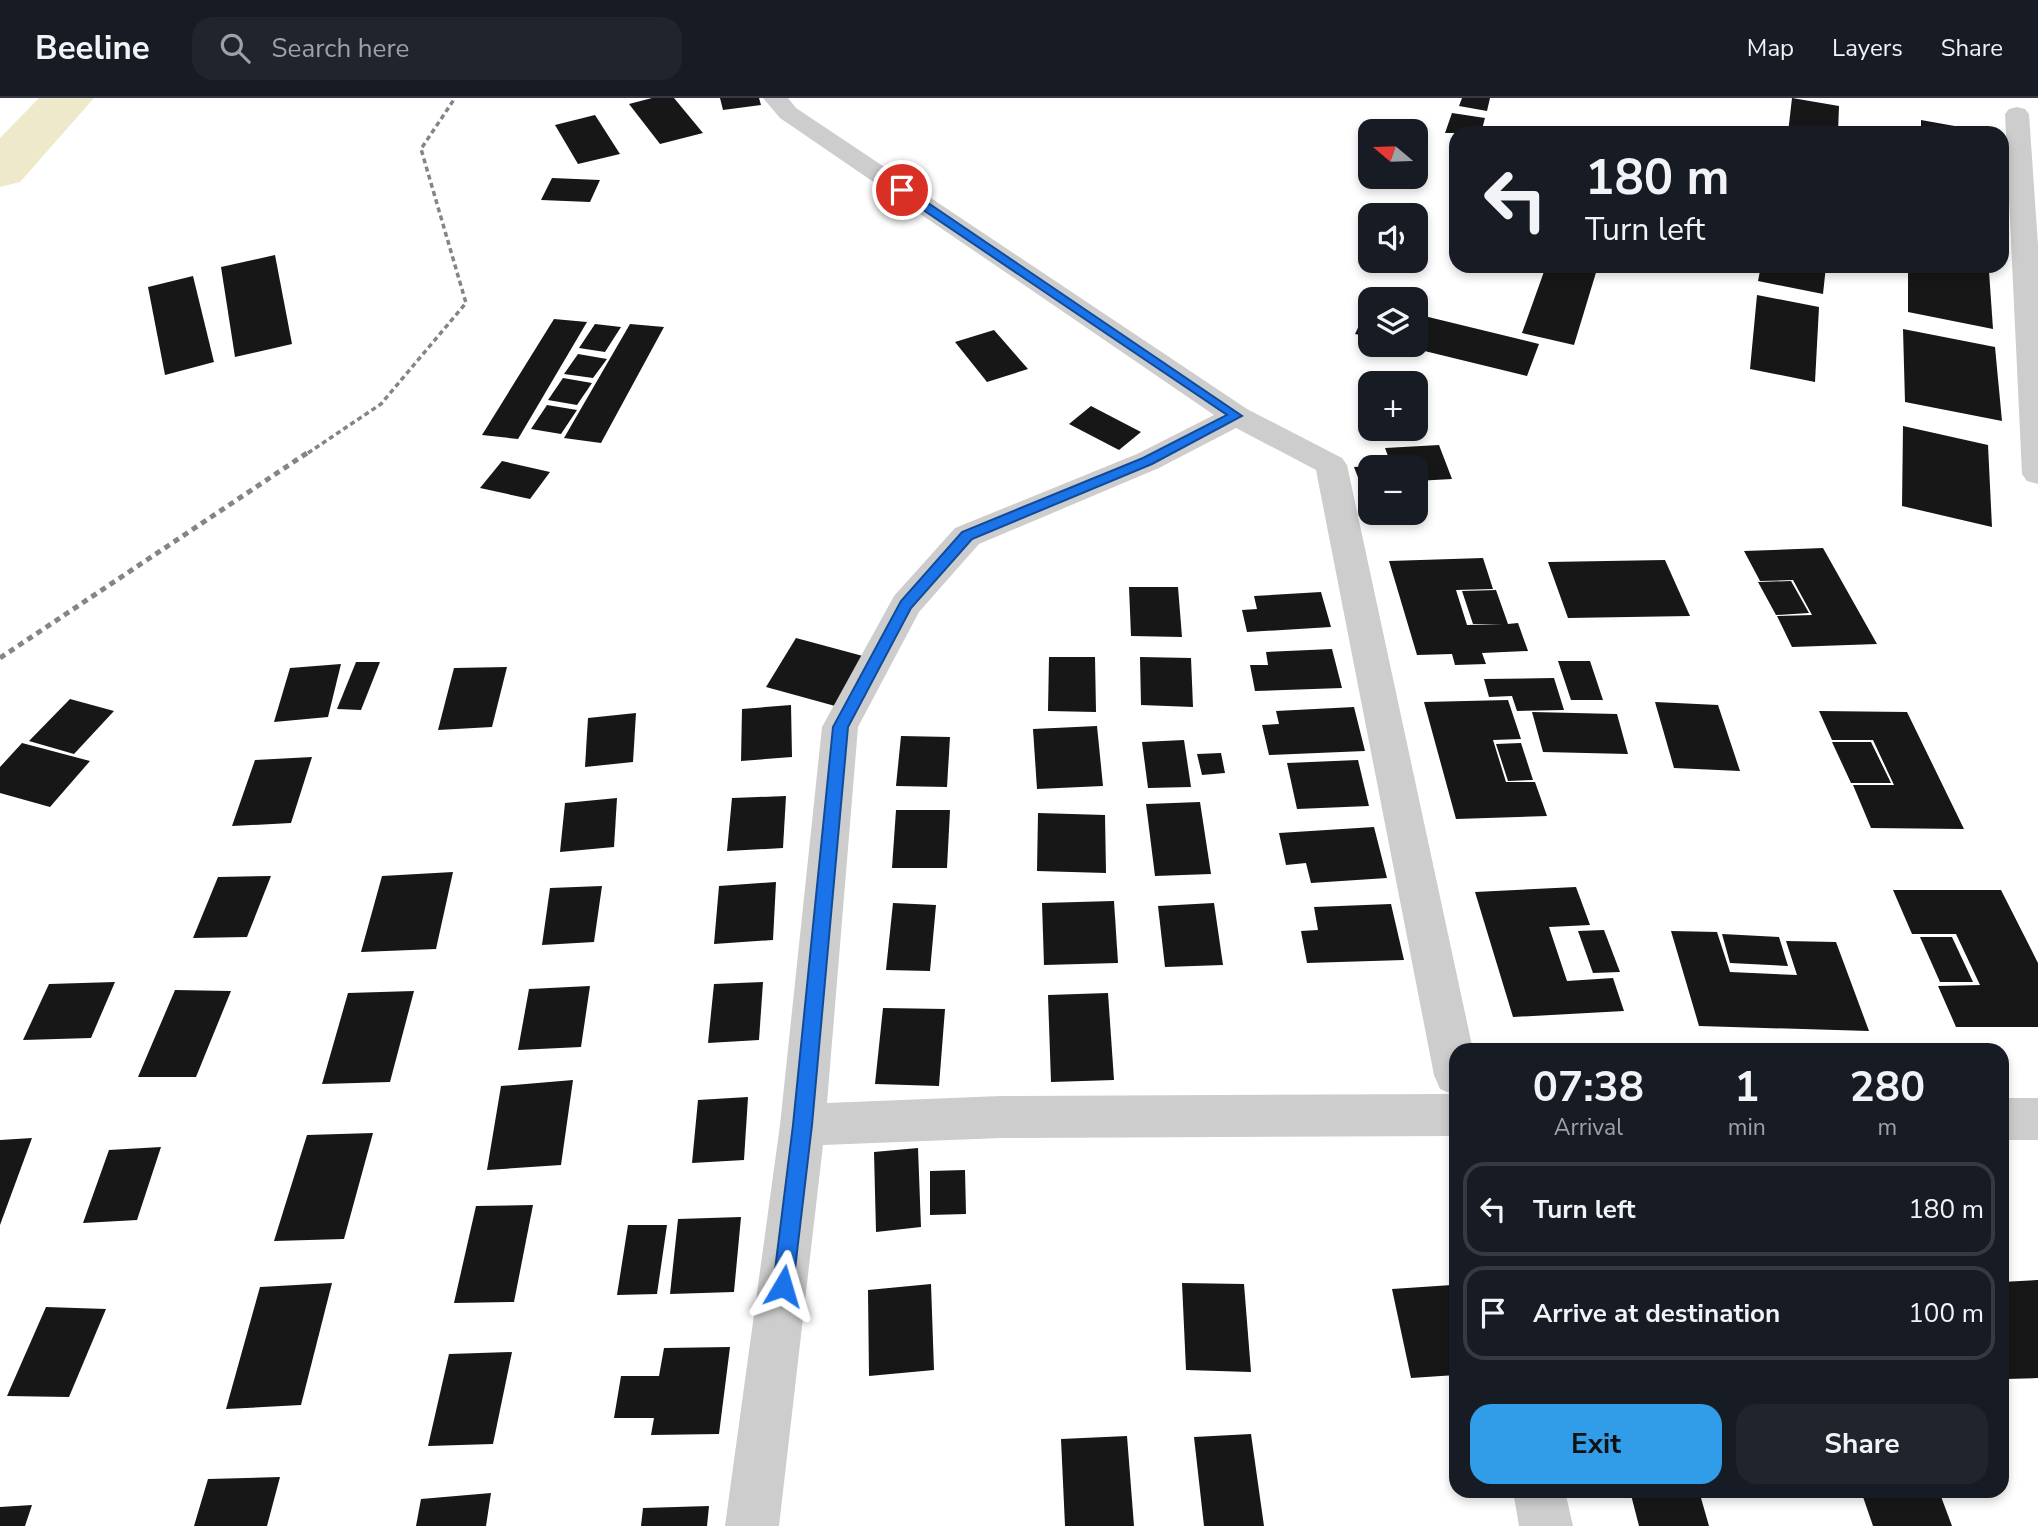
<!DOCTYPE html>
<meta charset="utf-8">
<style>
body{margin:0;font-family:"Nunito Sans",sans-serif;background:#20242c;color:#f1f3f6;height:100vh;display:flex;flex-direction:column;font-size:26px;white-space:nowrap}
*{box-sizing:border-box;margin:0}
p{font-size:23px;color:#9ea1a6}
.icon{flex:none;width:38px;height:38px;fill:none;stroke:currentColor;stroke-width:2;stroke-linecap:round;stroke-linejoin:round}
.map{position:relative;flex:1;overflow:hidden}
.side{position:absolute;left:1449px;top:945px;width:560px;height:455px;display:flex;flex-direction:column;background:#171b24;border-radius:21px;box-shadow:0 4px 10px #0003}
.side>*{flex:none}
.hud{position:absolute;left:1449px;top:28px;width:560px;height:147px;border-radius:21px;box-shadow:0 4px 10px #0003;background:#171b24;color:#f1f3f6;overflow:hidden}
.needle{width:46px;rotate:289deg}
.tools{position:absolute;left:1358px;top:21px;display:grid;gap:14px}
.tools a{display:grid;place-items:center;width:70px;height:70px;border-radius:14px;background:#171b24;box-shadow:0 4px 10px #0003;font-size:35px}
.pin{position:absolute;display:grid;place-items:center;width:60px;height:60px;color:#fff;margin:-30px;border:4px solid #fff;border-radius:50%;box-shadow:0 2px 7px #0007}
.me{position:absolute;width:77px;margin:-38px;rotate:7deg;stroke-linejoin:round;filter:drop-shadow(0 0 5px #0008)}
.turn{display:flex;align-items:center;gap:24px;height:147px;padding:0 21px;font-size:32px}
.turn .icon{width:91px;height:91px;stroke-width:2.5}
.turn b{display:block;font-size:49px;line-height:60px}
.eta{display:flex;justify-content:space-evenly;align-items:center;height:119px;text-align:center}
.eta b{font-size:42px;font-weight:700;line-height:49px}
.button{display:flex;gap:14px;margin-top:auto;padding:14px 21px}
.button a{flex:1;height:80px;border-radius:21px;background:#319ce7;color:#111;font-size:28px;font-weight:700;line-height:80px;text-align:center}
.button a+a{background:#20242c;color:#f1f3f6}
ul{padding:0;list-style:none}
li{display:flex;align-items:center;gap:21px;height:94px;margin:0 14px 10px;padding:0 7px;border:4px solid #363941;border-radius:21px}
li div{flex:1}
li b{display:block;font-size:26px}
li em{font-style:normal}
header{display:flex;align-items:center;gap:42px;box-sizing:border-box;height:98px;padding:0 35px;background:#171b24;border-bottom:2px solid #363941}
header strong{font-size:33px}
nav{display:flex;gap:38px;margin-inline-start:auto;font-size:24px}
.search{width:490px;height:63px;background:#20242c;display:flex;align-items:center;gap:18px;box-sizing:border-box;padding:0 24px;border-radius:21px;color:#9ea1a6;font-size:26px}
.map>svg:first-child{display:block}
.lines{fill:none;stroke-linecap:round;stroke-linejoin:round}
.river{fill:#ede9ca;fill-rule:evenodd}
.building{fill:#171717}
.minor{fill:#cdcdcd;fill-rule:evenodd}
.rail-far1{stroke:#858585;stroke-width:3.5;stroke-dasharray:5 3.5;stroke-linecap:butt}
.rail{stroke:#858585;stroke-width:5;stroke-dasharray:6 5;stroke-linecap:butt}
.route{fill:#1a73e8;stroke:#114b97;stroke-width:2}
</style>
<header>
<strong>Beeline</strong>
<div class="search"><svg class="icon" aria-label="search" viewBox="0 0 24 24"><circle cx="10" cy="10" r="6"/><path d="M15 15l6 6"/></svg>Search here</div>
<nav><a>Map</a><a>Layers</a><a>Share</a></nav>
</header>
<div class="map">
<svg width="2038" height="1428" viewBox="0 0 2038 1428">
<rect width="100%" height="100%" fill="#fff"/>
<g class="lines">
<!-- river -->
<path class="river" d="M39,0H94L20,84L0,89V40Z"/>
</g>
<!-- building -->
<g class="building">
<path d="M652,0H674L703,35L660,46L629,6Z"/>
<path d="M720,0H759L761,7L723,12Z"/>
<path d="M1462,0H1490L1487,13L1459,8Z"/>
<path d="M1792,0L1839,8L1838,35H1788Z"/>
<path d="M1452,15L1485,20L1481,35H1445Z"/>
<path d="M595,17L620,56L578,66L555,27Z"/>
<path d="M1921,22L1988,34V35H1921Z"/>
<path d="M552,80L600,82L590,104L541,102Z"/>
<path d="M275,157L292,246L235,259L221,169Z"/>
<path d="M1546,168H1598L1574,247L1522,235Z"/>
<path d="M1761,168H1826L1823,196L1758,183Z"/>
<path d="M1908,168H1963L1989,173L1993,231L1908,214Z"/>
<path d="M193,178L214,264L165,277L148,189Z"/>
<path d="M1757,197L1819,209L1815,284L1750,271Z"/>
<path d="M1370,204V239L1355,236Z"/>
<path d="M1416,216L1539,246L1527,278L1404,248L1416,247Z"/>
<path d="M554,221L587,224L518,341L482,337Z"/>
<path d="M595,226L621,229L605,254L579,250Z"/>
<path d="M630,226L664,229L601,345L564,340Z"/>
<path d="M1903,231L1995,249L2002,323L1905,304Z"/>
<path d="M994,232L1028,271L987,284L955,244Z"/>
<path d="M578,256L607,261L593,280L564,276Z"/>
<path d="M563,280L592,285L577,307L548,302Z"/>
<path d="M547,307L577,312L561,336L531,331Z"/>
<path d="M1091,308L1141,334L1119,352L1069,326Z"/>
<path d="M1903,328L1988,347L1992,429L1902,408Z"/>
<path d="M1439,347L1452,381L1416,383V369H1392L1385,350Z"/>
<path d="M502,363L550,374L530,401L480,390Z"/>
<path d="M1370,368V394L1364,395L1354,369Z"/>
<path d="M1823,450L1877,546L1792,549L1777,518L1812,517L1793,482L1760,483L1744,453Z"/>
<path d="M1483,460L1493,491L1456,492L1467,527L1503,526H1473L1462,493L1496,492L1508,526L1518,525L1528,553L1482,555L1486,566L1455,567L1452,556L1417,557L1389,463Z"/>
<path d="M1665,462L1690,518L1568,520L1548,464Z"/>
<path d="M1791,483L1809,515L1776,517L1758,484Z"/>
<path d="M1129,489H1178L1182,539L1131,538Z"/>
<path d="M1321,494L1331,529L1247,534L1242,512L1257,511L1254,498Z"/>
<path d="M796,540L874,561L846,611L766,589Z"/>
<path d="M1332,551L1342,590L1255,593L1250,567H1268L1266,554Z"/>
<path d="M1049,559H1095L1096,614L1048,613Z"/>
<path d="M1140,559L1191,560L1193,609L1141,607Z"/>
<path d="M1558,563H1590L1603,602H1571Z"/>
<path d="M356,564H380L361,612L337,611Z"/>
<path d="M341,566L328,619L274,624L290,570Z"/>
<path d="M507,569L492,629L438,632L454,570Z"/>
<path d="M1554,580L1564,612L1517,613L1512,598L1489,599L1484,581Z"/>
<path d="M70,601L114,613L74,656L29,643Z"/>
<path d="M1508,602L1521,641L1493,642L1506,684H1535L1547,718L1456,721L1424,604Z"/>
<path d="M1655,604L1718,607L1740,673L1674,670Z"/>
<path d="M791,607L792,659L741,663L742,611Z"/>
<path d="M1354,609L1365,653L1269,657L1262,627L1279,626L1276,613Z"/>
<path d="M1819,613L1907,614L1964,731L1871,730L1853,687H1894L1873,642H1832Z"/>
<path d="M1532,614L1617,616L1628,656L1543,654Z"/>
<path d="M636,615L633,664L585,669L588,620Z"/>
<path d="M1097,628L1103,688L1037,691L1033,631Z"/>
<path d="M901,638L950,639L947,689L896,688Z"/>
<path d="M1184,642L1191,689L1148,690L1142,644Z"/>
<path d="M1832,644H1871L1891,685H1851Z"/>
<path d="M22,645L90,663L50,709L0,695V669Z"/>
<path d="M1521,645L1533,682L1508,683L1496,646Z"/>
<path d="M1221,655L1225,675L1202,677L1197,656Z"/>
<path d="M312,659L291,725L232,728L255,662Z"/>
<path d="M1358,662L1369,708L1297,711L1287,665Z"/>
<path d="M786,698L783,750L727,753L732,700Z"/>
<path d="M617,700L614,749L560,754L565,705Z"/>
<path d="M1200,704L1211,776L1155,778L1146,706Z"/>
<path d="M896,712H950L947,770H892Z"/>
<path d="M1038,715L1105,717L1106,775L1037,773Z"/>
<path d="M1374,729L1387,780L1311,785L1306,765L1286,767L1279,735Z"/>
<path d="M453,774L436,851L361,854L382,778Z"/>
<path d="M271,778L247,839L193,840L218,779Z"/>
<path d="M776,784L773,842L714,846L719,788Z"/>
<path d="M602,788L594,844L542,847L550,790Z"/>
<path d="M1576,789L1590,827L1549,829L1567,883L1613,880L1624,913L1513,919L1475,794Z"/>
<path d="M1893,792H2001L2038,865V929H1956L1938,888L1980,887L1956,836H1912Z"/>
<path d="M1114,803L1118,865L1044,867L1042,805Z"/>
<path d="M893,805L936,807L930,873L886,872Z"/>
<path d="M1214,805L1223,867L1165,869L1158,808Z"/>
<path d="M1391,806L1404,862L1307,865L1301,833L1318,832L1314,809Z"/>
<path d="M1604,832L1620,874L1593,875L1578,833Z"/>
<path d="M1671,833L1717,834L1730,874L1797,877L1786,843L1836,844L1869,933L1699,928Z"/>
<path d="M1722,836L1779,839L1788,868L1730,865Z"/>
<path d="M1920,839H1952L1973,884H1940Z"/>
<path d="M115,884L91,940L23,942L49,886Z"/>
<path d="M763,884L759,942L708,945L714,886Z"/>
<path d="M590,888L581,949L518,952L529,891Z"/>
<path d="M175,892L231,893L196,979H138Z"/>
<path d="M414,893L390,984L322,986L348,895Z"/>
<path d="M1108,895L1114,982L1051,984L1048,897Z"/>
<path d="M883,910L945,911L939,988L875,986Z"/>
<path d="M573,982L561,1067L487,1072L501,988Z"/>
<path d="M748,999L744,1062L692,1065L698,1002Z"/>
<path d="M373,1035L344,1141L274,1143L307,1037Z"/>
<path d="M32,1040L0,1127V1042Z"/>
<path d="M161,1049L137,1122L83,1125L109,1052Z"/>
<path d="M918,1050L921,1129L876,1134L874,1054Z"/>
<path d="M965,1072L966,1116L930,1117V1073Z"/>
<path d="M533,1107L514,1204L454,1205L476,1108Z"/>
<path d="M741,1119L734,1194L670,1196L678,1121Z"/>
<path d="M628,1127H667L657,1196L617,1197Z"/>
<path d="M2038,1182V1280L2006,1281L2002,1272V1184Z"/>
<path d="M332,1185L301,1307L226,1311L260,1189Z"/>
<path d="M1182,1185L1244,1186L1251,1274L1186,1272Z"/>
<path d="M931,1186L934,1272L869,1278L868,1192Z"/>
<path d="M1452,1187L1456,1205V1277L1411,1280L1392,1191Z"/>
<path d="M46,1209L106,1211L69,1299L7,1298Z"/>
<path d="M730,1249L719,1336L651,1337L654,1320H614L621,1278H659L664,1250Z"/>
<path d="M512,1254L493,1346L428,1348L449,1256Z"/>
<path d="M1251,1336L1264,1428H1204L1194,1339Z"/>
<path d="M1127,1338L1134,1428H1065L1061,1341Z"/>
<path d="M280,1379L267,1428H194L208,1381Z"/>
<path d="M1630,1393H1699L1709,1428H1639Z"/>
<path d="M1861,1393H1939L1952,1428H1873Z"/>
<path d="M491,1395L486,1428H416L421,1401Z"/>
<path d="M32,1407L25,1428H0V1409Z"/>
<path d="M709,1408L707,1428H641L643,1410Z"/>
</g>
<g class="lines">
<!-- minor -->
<g class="minor">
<path d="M763,0H788L796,10L1247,311L1342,360L1347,367L1473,952H1456V1038L1001,1040L823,1047L779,1428H725L780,1027L822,629L894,498L955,430L1137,356L1214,317L780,20ZM1236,330L1316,372L1434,977L1440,991L1452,996L1001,998L827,1005L858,629L919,514L979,446L1159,370Z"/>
<path d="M2017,9L2025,11L2029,16L2038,147V386L2027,383L2022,376L2005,16L2009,11Z"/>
<rect x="2002" y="1000" width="36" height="42"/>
<path d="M1513,1393H1565L1573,1428H1519Z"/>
</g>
<!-- rail-far1 -->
<path class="rail-far1" d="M308,355L381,306L466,205L421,51L455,0"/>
<!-- rail -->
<path class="rail" d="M0,560L310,353"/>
</g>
<!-- route -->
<path class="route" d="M898,90H906L1242,318L1152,366L972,441L911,510L848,629L812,1027L793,1188L790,1195L783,1198L776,1195L773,1188L793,1027L833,629L901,503L962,434L1143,360L1227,317L898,95Z"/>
</svg>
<div class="tools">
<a><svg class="needle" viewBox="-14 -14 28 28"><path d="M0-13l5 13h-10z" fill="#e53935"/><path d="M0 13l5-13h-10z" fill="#9ea1a6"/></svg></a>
<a><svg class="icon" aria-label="sound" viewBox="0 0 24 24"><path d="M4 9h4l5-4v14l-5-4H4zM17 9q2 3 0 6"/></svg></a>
<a><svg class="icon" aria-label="layers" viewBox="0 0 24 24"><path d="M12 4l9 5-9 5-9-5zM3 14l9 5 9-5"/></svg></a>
<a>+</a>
<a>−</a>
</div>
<div class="pin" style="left:902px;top:92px;background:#d93025"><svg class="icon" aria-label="arrive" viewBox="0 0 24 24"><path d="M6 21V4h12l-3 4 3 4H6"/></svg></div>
<svg class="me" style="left:783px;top:1188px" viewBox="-20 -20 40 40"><path d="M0-17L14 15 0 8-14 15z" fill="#1a73e8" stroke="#fff" stroke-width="4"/></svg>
<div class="hud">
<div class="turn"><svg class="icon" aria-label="left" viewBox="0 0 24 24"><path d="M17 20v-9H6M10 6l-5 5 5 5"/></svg><div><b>180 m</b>Turn left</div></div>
</div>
<section class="side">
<div class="eta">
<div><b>07:38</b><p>Arrival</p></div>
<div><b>1</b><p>min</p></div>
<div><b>280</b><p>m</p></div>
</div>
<ul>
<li><svg class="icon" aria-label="left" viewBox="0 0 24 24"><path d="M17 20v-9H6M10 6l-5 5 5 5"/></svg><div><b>Turn left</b></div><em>180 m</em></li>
<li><svg class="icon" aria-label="arrive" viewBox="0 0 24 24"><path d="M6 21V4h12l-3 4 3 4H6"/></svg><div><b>Arrive at destination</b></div><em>100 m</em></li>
</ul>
<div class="button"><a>Exit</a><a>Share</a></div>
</section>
</div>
